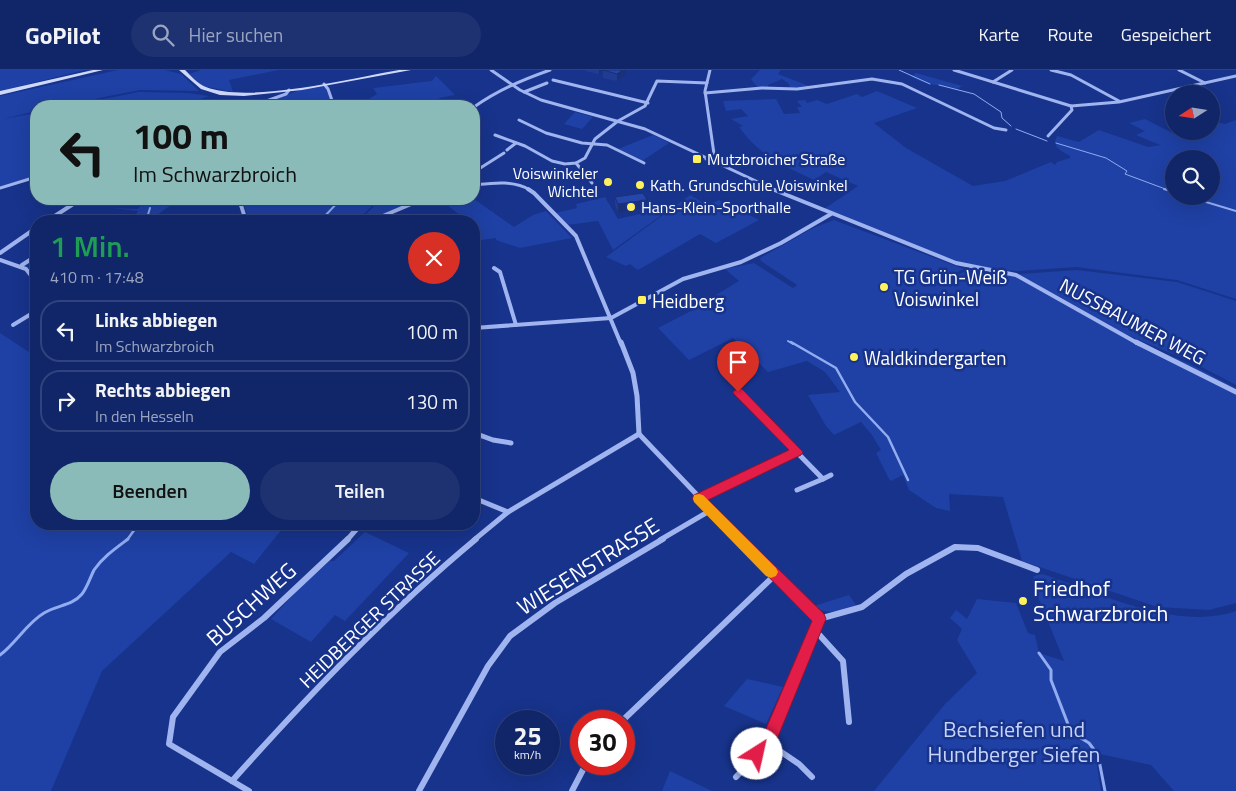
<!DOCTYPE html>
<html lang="de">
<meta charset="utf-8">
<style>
body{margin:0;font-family:"Titillium Web",sans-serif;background:#1e3271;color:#f1f3f6;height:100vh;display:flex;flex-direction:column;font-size:19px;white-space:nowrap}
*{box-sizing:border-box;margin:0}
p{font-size:16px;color:#9ca5c0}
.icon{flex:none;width:28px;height:28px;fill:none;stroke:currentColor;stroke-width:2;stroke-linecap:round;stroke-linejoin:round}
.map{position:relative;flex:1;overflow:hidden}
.details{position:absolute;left:30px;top:145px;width:450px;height:315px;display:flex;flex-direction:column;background:#112668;border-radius:20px;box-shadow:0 5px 20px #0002,0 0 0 1px #30437c}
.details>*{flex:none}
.banner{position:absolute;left:30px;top:30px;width:450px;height:105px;border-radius:20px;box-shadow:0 5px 20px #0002,0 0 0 1px #30437c;background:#8bbbb9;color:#111;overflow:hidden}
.needle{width:32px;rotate:258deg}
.buttons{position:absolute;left:1165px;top:15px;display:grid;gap:10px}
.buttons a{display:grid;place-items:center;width:55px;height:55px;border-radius:50%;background:#112668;box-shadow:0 5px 20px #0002,0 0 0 1px #30437c;font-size:25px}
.speed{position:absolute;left:495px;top:640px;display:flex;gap:10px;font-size:25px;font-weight:700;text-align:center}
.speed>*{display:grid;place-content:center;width:65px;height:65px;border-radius:50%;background:#112668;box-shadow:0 5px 20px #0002,0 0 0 1px #30437c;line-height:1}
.speed small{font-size:12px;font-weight:400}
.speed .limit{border:8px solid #d22;background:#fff;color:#111}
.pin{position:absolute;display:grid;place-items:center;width:42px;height:42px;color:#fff;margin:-51px -21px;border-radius:50% 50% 50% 0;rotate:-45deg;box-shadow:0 0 5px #0007}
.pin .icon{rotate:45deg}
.me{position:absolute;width:55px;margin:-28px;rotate:35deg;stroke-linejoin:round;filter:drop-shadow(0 0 4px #0008)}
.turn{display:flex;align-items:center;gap:18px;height:105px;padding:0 20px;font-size:22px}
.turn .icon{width:65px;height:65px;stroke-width:2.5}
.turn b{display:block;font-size:35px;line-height:42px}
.round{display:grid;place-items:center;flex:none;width:52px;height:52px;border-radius:26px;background:#1e3271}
.headline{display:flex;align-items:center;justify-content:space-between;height:85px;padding:0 20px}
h1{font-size:30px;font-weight:600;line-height:38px;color:#1e9e55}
.button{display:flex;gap:10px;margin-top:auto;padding:10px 20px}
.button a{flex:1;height:58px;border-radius:30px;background:#8bbbb9;color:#111;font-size:20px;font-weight:600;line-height:58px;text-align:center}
.button a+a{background:#1e3271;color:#f1f3f6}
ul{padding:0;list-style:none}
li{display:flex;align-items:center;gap:15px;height:62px;margin:0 10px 8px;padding:0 10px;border:2px solid #30437c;border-radius:20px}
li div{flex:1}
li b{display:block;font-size:19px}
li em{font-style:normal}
header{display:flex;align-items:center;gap:30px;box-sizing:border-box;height:70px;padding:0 25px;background:#112668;border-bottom:1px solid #30437c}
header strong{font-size:24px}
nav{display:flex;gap:28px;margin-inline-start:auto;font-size:18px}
.search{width:350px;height:45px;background:#1e3271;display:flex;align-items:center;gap:12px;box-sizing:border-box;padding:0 18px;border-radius:28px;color:#9ca5c0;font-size:19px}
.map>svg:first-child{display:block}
.green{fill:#1f41a5;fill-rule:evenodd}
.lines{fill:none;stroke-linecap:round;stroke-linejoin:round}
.stream-far3{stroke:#92acf1;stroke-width:1}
.stream-far2{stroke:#92acf1;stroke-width:2}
.stream-far1{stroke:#92acf1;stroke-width:2.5}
.stream{stroke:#92acf1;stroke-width:3}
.street-far3{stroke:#a0b4ef;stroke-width:3}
.street-far2{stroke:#a0b4ef;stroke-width:4}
.street-far1{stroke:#a0b4ef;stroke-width:5}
.street{stroke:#a0b4ef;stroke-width:6}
.secondary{fill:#ced8fa;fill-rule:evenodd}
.wall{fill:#203c92}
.shaded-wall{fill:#1a3177}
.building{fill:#2546aa;stroke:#1a3177}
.route{fill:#e11d48;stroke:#92132f}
.slow{fill:#f59e0b}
.poi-dot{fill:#fff05e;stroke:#17338b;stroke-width:2}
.labels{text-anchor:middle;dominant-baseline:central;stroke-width:5;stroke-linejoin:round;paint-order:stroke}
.far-poi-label{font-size:16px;fill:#fff;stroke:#17338b;text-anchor:start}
.poi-label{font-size:19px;fill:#fff;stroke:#17338b;text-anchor:start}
.street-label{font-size:19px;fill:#fff;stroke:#17338b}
.near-street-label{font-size:22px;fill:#fff;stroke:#17338b}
.near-poi-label{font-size:22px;fill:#fff;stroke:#17338b;text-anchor:start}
.near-park-label{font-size:22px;fill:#c6d4fb;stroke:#17338b}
</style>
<header>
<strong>GoPilot</strong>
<div class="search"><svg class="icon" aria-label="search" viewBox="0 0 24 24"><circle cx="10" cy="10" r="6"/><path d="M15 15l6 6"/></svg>Hier suchen</div>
<nav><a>Karte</a><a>Route</a><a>Gespeichert</a></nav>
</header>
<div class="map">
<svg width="1236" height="721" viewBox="0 0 1236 721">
<rect width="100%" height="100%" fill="#17338b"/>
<!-- green -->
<g class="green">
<path d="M0,0H85L0,21Z"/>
<path d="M118,0H165L181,4L199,21L140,20L58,36H36V41L3,49L36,43V106L0,117V26Z"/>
<path d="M201,0H279L229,10L233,22L202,16L189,4Z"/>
<path d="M760,0H781L778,4L809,16L790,18L789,14L782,9L768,15L769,17L758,18L751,9Z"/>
<path d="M916,3L962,16L957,19L925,13L911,7Z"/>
<path d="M436,6L455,25L439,28L444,36H335L362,33L377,24L373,18L432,11Z"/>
<path d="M324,16L332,31H329L328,35L333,36H254L300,20Z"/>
<path d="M877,21L917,38L874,53L906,78L973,116L1005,111L1051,92L1055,95L1057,92L1070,88V86C1061,81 1051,77 1057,66L1079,72L1099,60L1148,77L1160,75L1136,65L1145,61L1129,53L1145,49L1186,70L1193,61H1211V51L1225,54L1236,50V229L1177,210L1076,197L1018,201L972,198L824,139L858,116L826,102L814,110C783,96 759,85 739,57L743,56L731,49L748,46L741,39L726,41L723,31L776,29L784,44L800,43L797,37H802L797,31L805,30L807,33L817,30L827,34L857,24L862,27ZM1174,89H1211V126H1174Z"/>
<path d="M139,22L188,23L209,26L191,32L193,36H68Z"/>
<path d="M575,42L593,47L582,59L564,54Z"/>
<path d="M653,65L669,73L642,91L618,79Z"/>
<path d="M690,125L707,135L719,130L759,150L716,173L700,164L638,200L630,194L626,196L606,187Z"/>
<path d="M605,127L618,149L657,140L663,144L613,180L598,151L567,155L555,143L577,138L576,134Z"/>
<path d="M147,129H170L171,135L157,145L158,151H132L138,141L112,138L137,139L146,132L140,130Z"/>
<path d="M242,129H379L363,145L356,144L345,151H249Z"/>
<path d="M381,129H394L405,135L372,149L363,147Z"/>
<path d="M474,129L514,157L533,145L546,141L572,168L520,178L496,170V168L474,171V151H427L436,144L446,151L460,145L448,136Z"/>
<path d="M834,150L964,199L934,212V214L945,211L968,200L1020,204L1077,200L1177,212L1236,231V315L1190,291L1117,261L1129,269L1188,293L1236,318V533L1209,540L1157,537L1022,491L1003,427L949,424L950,441L936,438L909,420L903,405L891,411L889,409L876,383L881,380L872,365L861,352L834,365L826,356L808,325L840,322L825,302L807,291L768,302L733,268L689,290L658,258L718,227L716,225L739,211L725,199L754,193L793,218L797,215L761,191L760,188L813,158Z"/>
<path d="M0,263L32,284L36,282V454H286L254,494L231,482L102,601L51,721H0Z"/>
<path d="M365,462L409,483L345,551L335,545L311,572L271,549L301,516L330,491H334Z"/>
<path d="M1042,504C1099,522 1176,562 1236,541V721H1174L1151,695L1095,683L1101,721H874L945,634L977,603L957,570L962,559L950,548L956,540L967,549L977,529L1016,533L1028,563L1035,565L1039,583L1064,591L1032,512L1034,506Z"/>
<path d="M849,525L856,535C841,540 828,547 814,536Z"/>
<path d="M747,609L783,617L766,654L724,636Z"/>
<path d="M670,701L712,721H662Z"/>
</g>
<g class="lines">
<!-- stream-far3 -->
<g class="stream-far3">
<path d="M899,0L930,14"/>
<path d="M939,15L974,24L1001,42L1002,48L1011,56"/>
<path d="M1016,59L1047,71"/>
<path d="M1056,73L1106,88L1127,101L1125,104L1168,120"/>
</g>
<!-- stream-far2 -->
<g class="stream-far2">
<path d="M1164,119L1174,122"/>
<path d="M1186,126L1236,141"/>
<path d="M322,149L341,129"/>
<path d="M146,151L150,138"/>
<path d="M788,271L793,274"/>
</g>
<!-- stream-far1 -->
<g class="stream-far1">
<path d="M791,272L836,298L855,332L888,367L908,410"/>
<path d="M127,470L135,459L150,454"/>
</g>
<!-- stream -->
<g class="stream">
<path d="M1039,583L1051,600V610L1071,662L1089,673L1098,685L1105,721"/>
<path d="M0,585C16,573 27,553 44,543C57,535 72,536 82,524C87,518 90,508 94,500C103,487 116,478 128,469"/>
</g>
<!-- street-far3 -->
<g class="street-far3">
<path d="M491,0L520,20L541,30L645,59L775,120"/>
<path d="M954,0L1071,36L1119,32L1236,6"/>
<path d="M1051,0L1071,5L1119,31"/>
<path d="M1179,0L1205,13"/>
<path d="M553,10L648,33"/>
<path d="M993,12L1012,0"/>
<path d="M324,14L328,19L334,36"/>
<path d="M524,22L547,13"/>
<path d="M705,23L762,18L797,19L872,9L902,14L994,58L1006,60"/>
<path d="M252,36L286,24L289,20"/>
<path d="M474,37C498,20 522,10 550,0"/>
<path d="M519,50L546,63L582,73L607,75L644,93"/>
<path d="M495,65L525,76L552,91L565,94L576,93L585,88L595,69L618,51L645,36L657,11L707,13"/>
<path d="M1048,66L1072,40L1071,36"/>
<path d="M507,80L516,73"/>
<path d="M706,89L714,84L705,21L710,0"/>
<path d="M576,93L592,113"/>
<path d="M474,102L504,83"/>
<path d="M474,115C493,113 513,110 530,120"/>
<path d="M0,118L36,107"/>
</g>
<!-- street-far2 -->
<g class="street-far2">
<path d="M528,119L534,123L576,166L621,274"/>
<path d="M772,119L956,193L1016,205L1139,274"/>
<path d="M239,129L246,151"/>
<path d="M47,151L81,129"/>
<path d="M371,151L423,129"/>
<path d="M0,183L36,158"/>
<path d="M0,190L26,199L36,212"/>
<path d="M22,195L36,186"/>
<path d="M494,198L500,202L516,255"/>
<path d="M13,255L36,241"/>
<path d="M474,258L611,248L683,209L741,192L781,173L831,144"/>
</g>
<!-- street-far1 -->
<g class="street-far1">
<path d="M621,272L633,303L637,326L639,364"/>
<path d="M1136,272L1236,322"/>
<path d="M738,322L823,409L831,405"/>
<path d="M474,363L493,370L511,373"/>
<path d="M639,364L740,470"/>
<path d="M797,420L823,409"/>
<path d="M474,428L508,442"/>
<path d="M699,429L797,381"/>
<path d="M347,470L361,454"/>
<path d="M474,470L508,442L639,364"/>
<path d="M660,470L711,440"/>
</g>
<!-- street -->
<g class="street">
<path d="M739,469L819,549"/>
<path d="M819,549L862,537L906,504L955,477L978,478L1037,500"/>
<path d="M814,559L843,591L849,652"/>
<path d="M622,651L775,505"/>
<path d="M768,673L799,694L812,707"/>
<path d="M736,707L768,673L819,549"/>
<path d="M232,711C308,626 388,542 476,469"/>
<path d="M249,721L169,674L173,647L220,582L264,548L348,469"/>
<path d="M419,721L488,596L510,566L555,533L663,469"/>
<path d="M572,721L586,694"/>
</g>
<!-- secondary -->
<g class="secondary">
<path d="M93,0H103L0,25V21Z"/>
<path d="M179,0H185C191,6 198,14 206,17C249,34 352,8 399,0H411L302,20L244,26L220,25L201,19Z"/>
</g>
</g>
<!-- wall -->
<g class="wall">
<path d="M585,0H626V4L617,11L603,8V1L599,4L585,1Z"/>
<path d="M615,127L647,138L618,143L615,135Z"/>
</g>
<!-- shaded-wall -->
<g class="shaded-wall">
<path d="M599,0H604L599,4Z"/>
<path d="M622,0H626V4L617,11V4Z"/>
<path d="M647,130V138L618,143V134Z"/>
</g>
<!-- building -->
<g class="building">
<path d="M603,0H622L617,4Z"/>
<path d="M643,123L647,130L618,134L615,127Z"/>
</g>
<!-- route -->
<path class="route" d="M738,318L742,319L803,382L801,385L708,430L824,544L826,549L773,679L763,690L757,693L752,690L749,684L752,679L762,668L812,551L692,429L694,425L789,380L734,324L733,322Z"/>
<!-- slow -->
<path class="slow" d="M699,424L703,425L776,498L778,502L776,506L771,508L766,506L694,432L693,429L694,425Z"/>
<!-- markers -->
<g class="poi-dot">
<rect x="692" y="84" width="10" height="10" rx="2.5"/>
<circle cx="608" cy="112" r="5"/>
<circle cx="640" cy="115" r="5"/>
<circle cx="631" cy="137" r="5"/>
<circle cx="884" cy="217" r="5"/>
<rect x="637" y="225" width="10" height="10" rx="2.5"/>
<circle cx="854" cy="287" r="5"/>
<circle cx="1023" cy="531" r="5"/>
</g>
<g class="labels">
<!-- far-poi labels -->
<g class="far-poi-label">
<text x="707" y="89">Mutzbroicher Straße</text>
<text x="598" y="103" text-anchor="end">Voiswinkeler<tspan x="598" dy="18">Wichtel</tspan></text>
<text x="650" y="115">Kath. Grundschule Voiswinkel</text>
<text x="641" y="137">Hans-Klein-Sporthalle</text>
</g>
<!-- poi labels -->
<g class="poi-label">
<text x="894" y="206">TG Grün-Weiß<tspan x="894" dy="22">Voiswinkel</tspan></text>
<text x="652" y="230">Heidberg</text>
<text x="864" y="287">Waldkindergarten</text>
</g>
<!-- street labels -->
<g class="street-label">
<text transform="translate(1133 251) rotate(28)">NUSSBAUMER WEG</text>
<text transform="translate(369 549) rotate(-44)">HEIDBERGER STRASSE</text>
</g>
<!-- near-street labels -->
<g class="near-street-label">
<text transform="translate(588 496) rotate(-32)">WIESENSTRASSE</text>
<text transform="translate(251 534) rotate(-42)">BUSCHWEG</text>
</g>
<!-- near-poi labels -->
<g class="near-poi-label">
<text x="1033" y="518">Friedhof<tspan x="1033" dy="25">Schwarzbroich</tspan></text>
</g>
<!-- near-park labels -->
<g class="near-park-label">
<text x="1014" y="659">Bechsiefen und<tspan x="1014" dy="25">Hundberger Siefen</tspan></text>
</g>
</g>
</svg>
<div class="buttons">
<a><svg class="needle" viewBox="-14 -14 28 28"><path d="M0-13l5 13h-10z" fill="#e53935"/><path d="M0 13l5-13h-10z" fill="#9ca5c0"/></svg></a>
<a><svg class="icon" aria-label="search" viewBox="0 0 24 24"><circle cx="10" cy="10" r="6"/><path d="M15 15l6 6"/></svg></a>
</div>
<div class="speed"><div>25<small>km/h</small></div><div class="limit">30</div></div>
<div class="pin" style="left:738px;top:322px;background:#d93025"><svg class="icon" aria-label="arrive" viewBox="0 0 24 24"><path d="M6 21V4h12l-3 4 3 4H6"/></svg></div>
<svg class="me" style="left:757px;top:684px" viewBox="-20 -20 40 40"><circle r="19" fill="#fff"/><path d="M0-13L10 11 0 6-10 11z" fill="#e11d48"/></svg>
<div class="banner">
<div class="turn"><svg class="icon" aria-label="left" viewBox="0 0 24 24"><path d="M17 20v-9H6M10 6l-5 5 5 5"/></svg><div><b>100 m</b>Im Schwarzbroich</div></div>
</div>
<section class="details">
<div class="headline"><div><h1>1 Min.</h1><p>410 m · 17:48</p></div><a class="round" style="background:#d93025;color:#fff"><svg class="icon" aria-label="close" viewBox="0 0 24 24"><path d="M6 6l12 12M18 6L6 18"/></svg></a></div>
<ul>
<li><svg class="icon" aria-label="left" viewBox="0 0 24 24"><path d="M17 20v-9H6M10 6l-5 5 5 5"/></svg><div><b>Links abbiegen</b><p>Im Schwarzbroich</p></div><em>100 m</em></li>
<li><svg class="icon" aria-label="right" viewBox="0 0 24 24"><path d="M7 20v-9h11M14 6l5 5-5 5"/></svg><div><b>Rechts abbiegen</b><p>In den Hesseln</p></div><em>130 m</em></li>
</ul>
<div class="button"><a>Beenden</a><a>Teilen</a></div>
</section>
</div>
